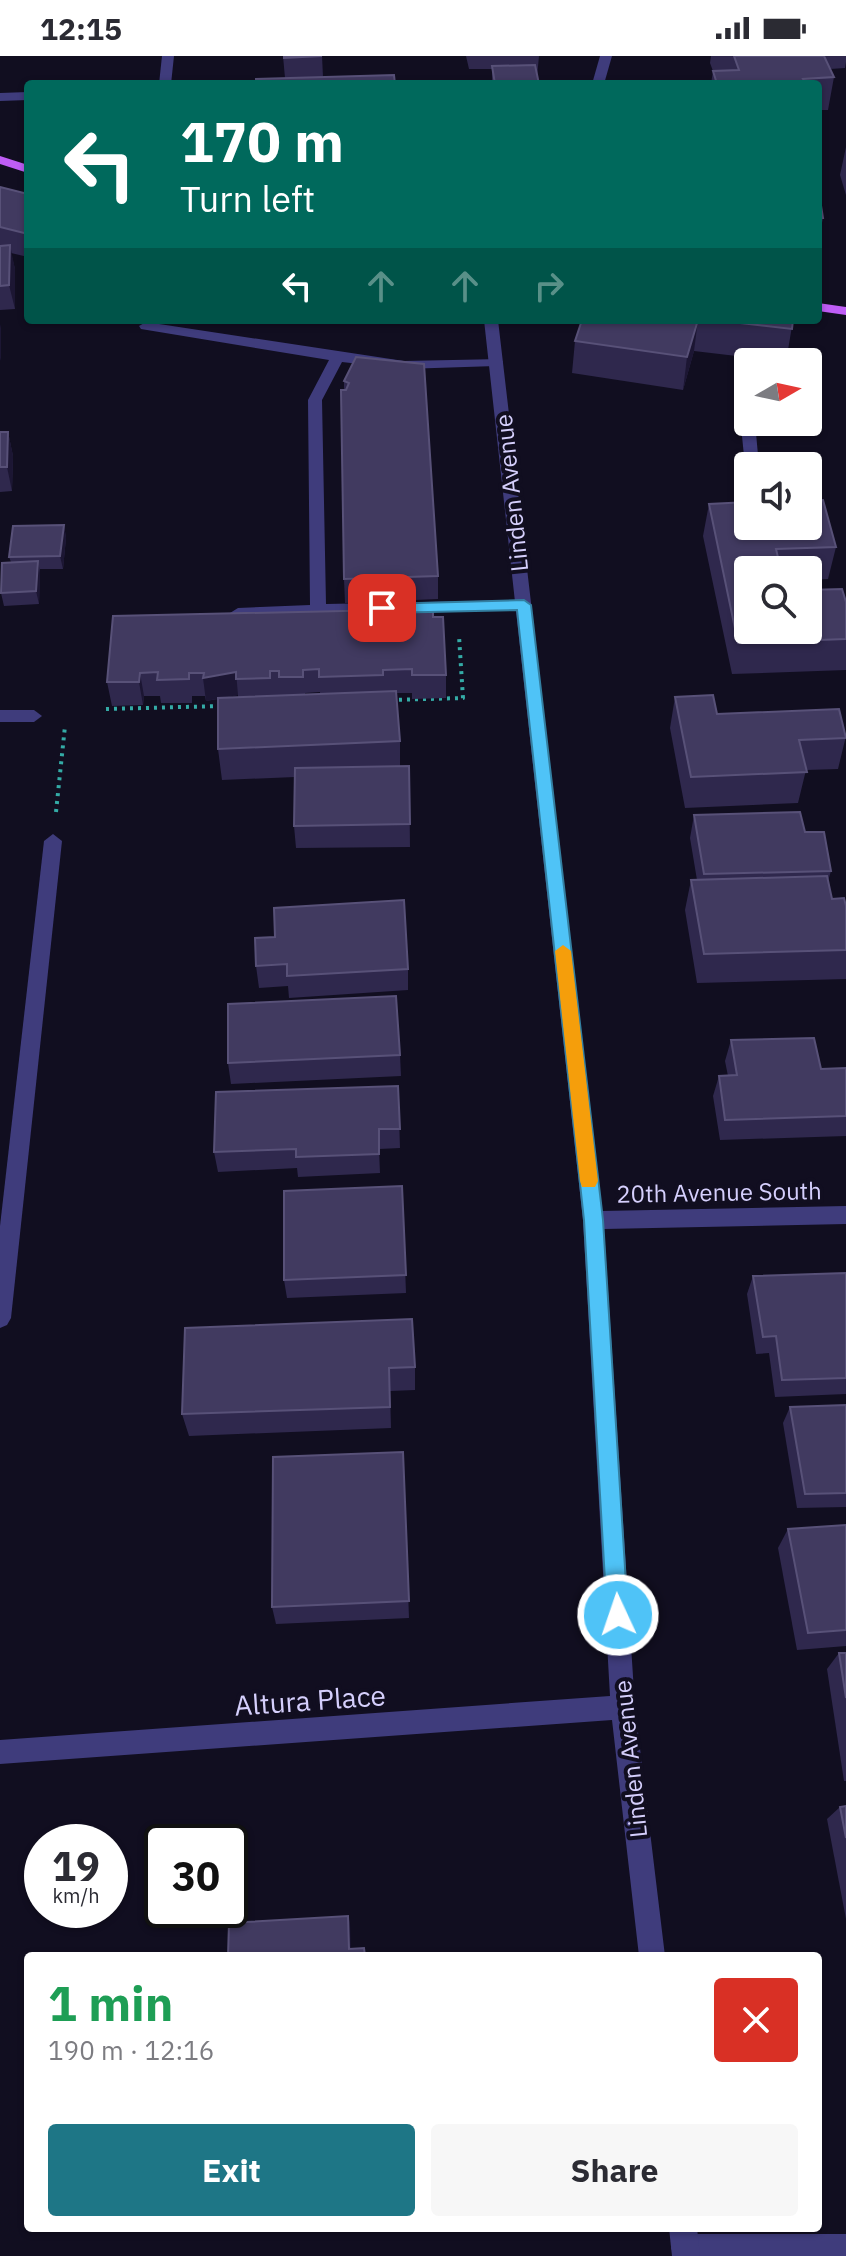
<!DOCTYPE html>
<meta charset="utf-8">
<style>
body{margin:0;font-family:"IBM Plex Sans",sans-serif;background:#f7f7f7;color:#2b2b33;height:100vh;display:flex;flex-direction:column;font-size:30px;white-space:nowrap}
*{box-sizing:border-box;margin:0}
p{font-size:26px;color:#7c7c81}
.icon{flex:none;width:44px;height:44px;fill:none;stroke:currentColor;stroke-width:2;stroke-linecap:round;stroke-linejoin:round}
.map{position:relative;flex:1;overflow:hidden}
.drawer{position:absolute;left:24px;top:1896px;width:798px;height:280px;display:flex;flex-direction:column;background:#fff;border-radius:8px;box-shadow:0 2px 6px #0004}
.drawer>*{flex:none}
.banner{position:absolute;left:24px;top:24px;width:798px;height:244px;border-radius:8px;box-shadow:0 2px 6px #0004;background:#00695c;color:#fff;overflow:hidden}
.needle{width:52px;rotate:81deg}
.buttons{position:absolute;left:734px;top:292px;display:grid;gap:16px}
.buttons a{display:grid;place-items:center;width:88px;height:88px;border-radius:8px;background:#fff;box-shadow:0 2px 6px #0004;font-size:40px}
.speed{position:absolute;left:24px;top:1768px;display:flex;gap:16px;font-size:40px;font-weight:700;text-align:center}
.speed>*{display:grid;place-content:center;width:104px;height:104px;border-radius:50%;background:#fff;box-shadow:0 2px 6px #0004;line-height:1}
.speed small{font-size:20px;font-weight:400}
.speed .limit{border:4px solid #111;border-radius:12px;background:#fff;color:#111}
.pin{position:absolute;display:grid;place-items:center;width:68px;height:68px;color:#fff;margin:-34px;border-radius:16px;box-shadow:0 4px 12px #0006}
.me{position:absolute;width:88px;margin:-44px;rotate:357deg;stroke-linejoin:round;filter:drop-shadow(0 0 6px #0008)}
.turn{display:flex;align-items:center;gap:28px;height:168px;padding:0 24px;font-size:36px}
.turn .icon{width:104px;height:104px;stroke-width:2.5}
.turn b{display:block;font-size:56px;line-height:68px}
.lanes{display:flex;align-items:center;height:76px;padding:0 24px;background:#0003;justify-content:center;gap:40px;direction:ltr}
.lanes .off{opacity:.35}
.round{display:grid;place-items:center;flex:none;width:84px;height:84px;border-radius:8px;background:#f7f7f7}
.headline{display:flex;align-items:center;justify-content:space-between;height:136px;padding:0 24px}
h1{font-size:48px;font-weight:800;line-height:60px;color:#1e9e55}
.primary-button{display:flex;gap:16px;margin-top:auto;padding:16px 24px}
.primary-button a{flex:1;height:92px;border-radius:8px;background:#1e7686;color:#fff;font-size:32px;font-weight:800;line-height:92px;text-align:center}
.primary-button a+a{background:#f7f7f7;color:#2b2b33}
.status{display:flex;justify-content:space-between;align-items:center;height:56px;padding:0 40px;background:#fff;direction:ltr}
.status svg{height:22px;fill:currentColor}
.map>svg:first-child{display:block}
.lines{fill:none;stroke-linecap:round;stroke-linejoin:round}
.path{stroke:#34aba6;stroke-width:4;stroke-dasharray:3 5;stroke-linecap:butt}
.lane{fill:#3f3c7c;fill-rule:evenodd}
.street{fill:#3f3c7c;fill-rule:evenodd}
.primary{fill:#bf5df6;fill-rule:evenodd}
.wall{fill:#2f284d;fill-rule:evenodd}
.shaded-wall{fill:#1c1633}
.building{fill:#413a60;stroke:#585178;stroke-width:2}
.route{fill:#4fc3f7;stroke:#337fa1;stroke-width:2}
.slow{fill:#f59e0b}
.labels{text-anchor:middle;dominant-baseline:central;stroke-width:8;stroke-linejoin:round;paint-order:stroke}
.street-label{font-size:24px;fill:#d5cffc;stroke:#110e20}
.near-street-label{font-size:28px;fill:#d5cffc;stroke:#110e20}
</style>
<div class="status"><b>12:15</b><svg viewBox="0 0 49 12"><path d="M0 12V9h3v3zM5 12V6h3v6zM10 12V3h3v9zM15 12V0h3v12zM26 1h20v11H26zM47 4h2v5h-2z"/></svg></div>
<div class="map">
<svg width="846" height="2200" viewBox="0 0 846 2200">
<rect width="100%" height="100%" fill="#110e20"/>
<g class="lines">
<!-- path -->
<g class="path">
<path d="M391,644L463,642L459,580"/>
<path d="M106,653L221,650"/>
<path d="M56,756L65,670"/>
</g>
<!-- lane -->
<g class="lane">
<path d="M28,36V44L0,45V37Z"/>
<path d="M146,266L404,305L501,303L503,306L496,310L404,313L342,306L322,344L326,548L524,544L530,545V553L232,561L230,557L238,552L310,549L308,344L329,304L141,273L139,270Z"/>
<path d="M741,296L748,300V366H755L759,410H748V414L745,410L734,300Z"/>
<path d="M0,654H34L42,660L34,666H0Z"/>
<path d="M53,778L62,785L11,1262L7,1269L0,1272V1170L44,785Z"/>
<path d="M685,2178H846V2200H674L671,2192L675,2182Z"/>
</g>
<!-- street -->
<g class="street">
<path d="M162,0H174L171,28H159Z"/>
<path d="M600,0H612L604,28H592Z"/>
<path d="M484,264H498L602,1155L846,1150V1168L604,1173L635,1651L665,1900H639L612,1664L0,1708V1684L610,1640L583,1164Z"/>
<path d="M669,2172H697L700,2200H672Z"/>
</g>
<!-- primary -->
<g class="primary">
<path d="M0,100L28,109V117L0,108Z"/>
<path d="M818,247L846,251V259L818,255Z"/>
</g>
</g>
<!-- wall -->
<g class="wall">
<path d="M283,0H322L323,21L285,22Z"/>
<path d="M466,0H539L537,21L539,28H492V13H469Z"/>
<path d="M711,0H846V6L845,12L830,13L834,21L828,54H818V28H711L713,15L710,7Z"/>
<path d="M846,91V139L840,119Z"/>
<path d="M0,131L28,138V201L11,197L15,213V253L0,254Z"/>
<path d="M818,131L823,162L818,187Z"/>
<path d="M582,264H793L786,306L694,295L683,334L572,317L575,285Z"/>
<path d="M356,301L438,520V543L345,547L344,523V325Z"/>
<path d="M0,376H8L13,400L12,435L0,436Z"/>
<path d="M709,448L836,491L828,523L808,524V514H748V574L846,546V614L732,618L703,480Z"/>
<path d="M64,469L66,482L63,513H40L39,548L4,550L1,537L11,506L9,501Z"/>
<path d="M113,560L433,561L446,619V642L412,643V637H396L400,685V710H409L410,791L296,792L294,770L295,721L222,724L218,693V643L206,645L205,640H192V647H161L160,640H144L143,649L112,650L107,626ZM320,636V638L305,639V637ZM238,639V642H221Z"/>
<path d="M675,641L717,658L846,680L838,713L806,714L798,747L685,752L670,672Z"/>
<path d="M694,759L805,776L831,815L828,825L832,843L846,850V923L697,927L685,854L691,824H697L690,782Z"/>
<path d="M255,882L408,913V934L289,942L288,930L259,932L256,910Z"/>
<path d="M731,984L821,1013L846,1012V1080L720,1084L713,1040L719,1020H728L725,1005Z"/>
<path d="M400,999L401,1020L231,1028L228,1007Z"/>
<path d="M398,1030L400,1092L379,1093L380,1117L298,1121L297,1112L218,1116L214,1096Z"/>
<path d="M402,1130L406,1237L287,1242L284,1224Z"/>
<path d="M846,1217V1338L775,1341L769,1297L756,1298L747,1238L753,1220Z"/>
<path d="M185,1272L415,1311V1334L390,1335L391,1372L189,1380L182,1358Z"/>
<path d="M846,1349V1451L797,1452L783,1367L790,1351Z"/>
<path d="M403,1396L409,1562L276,1568L272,1551Z"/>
<path d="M846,1469V1590L797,1594L778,1492L788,1473Z"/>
<path d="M839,1597H846V1725H844L827,1613Z"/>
<path d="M846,1750V1863L827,1763L840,1751Z"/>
</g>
<!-- shaded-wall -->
<g class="shaded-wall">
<path d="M10,189L15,213V253L9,229Z"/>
<path d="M698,264L694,295L683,334L687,301Z"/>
<path d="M0,268L1,272V305L0,302Z"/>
<path d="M8,376L13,400L12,435L7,411Z"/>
<path d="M64,469L66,482L63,513L60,500Z"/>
<path d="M38,505L40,517L39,548L36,535Z"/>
<path d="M236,616L238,639L206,645L203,622Z"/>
<path d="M140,617L144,640L143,649L139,626Z"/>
<path d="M348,1860L350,1866L351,1899L349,1893Z"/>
</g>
<!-- building -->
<g class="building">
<path d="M284,0H322L284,2Z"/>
<path d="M734,0H824L834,21L803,23L806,28H717L713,15L739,14Z"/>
<path d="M535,9L539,28H495L492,10Z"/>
<path d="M394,19L395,28H256V23Z"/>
<path d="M0,131L28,138V178L0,171Z"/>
<path d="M818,131L823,162H818Z"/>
<path d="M10,189L9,229L0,230V190Z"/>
<path d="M582,264H698L687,301L575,285Z"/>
<path d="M714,264H793L792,273Z"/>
<path d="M356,301L424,308L438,520L344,523L341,334H346L349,327L344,325Z"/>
<path d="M0,376H8L7,411H0Z"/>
<path d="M823,444L836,491L776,493L781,514H748V574H808V534L842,533L846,546V583L738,587L709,448L748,446V470H808V445Z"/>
<path d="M64,469L60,500L9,501L13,470Z"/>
<path d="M38,505L36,535L1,537L2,507Z"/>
<path d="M433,553V561H443L446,619H412V613L383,614V619L319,621V613L303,614V621H279V615H270V622L236,623V616L203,622L204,617H189V623L157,624L158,616L140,617L139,626H107L113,560Z"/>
<path d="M396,635L400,685L218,693V642Z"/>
<path d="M713,639L717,658L839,653L846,682L799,684L807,716L691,721L675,641Z"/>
<path d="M409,710L410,768L294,770L295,712Z"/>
<path d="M800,756L805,776H824L831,815L704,818L694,759Z"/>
<path d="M827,820L832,843L844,842L846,850V894L704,898L691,824Z"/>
<path d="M404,844L408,913L287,920V908L256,910L255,882L275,881L274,852Z"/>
<path d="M396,940L400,999L228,1007V948Z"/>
<path d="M814,982L821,1013L846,1012V1060L725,1064L719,1020L737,1019L731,984Z"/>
<path d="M398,1030L400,1073H379V1098L296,1101V1093L214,1096L216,1036Z"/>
<path d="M402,1130L406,1219L284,1224V1135Z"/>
<path d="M846,1217V1322L782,1324L776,1280L763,1281L753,1220Z"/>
<path d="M412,1263L415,1311L389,1312L390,1351L182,1358L185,1272Z"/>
<path d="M846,1349V1437L805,1438L790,1351Z"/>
<path d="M403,1396L409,1545L272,1551L273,1401Z"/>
<path d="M846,1469V1574L808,1577L788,1473Z"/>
<path d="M839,1597H846V1642Z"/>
<path d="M846,1750V1782L840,1751Z"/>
<path d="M348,1860L349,1893L364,1892L365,1900H228L229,1867Z"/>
</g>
<!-- route -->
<path class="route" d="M524,544L531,549L603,1164L628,1559L625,1567L618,1570L610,1567L607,1559L584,1164L517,554L382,557L375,552L382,548Z"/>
<!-- slow -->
<path class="slow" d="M563,889L571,895L598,1125L595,1131H582L580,1125L555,895Z"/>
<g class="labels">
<!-- street labels -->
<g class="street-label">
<text transform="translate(511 437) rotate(-96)">Linden Avenue</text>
<text transform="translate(719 1136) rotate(-1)">20th Avenue South</text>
<text transform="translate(630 1703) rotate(-96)">Linden Avenue</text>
</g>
<!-- near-street labels -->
<g class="near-street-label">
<text transform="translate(310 1644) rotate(-4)">Altura Place</text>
</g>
</g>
</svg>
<div class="buttons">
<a><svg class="needle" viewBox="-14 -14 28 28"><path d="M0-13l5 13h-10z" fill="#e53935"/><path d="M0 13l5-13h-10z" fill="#7c7c81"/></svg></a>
<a><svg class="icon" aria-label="sound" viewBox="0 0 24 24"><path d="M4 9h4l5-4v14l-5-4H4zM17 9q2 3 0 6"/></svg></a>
<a><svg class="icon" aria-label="search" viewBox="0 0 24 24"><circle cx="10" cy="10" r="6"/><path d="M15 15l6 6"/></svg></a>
</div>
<div class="speed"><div>19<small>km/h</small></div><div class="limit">30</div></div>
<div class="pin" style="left:382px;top:552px;background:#d93025"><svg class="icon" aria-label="arrive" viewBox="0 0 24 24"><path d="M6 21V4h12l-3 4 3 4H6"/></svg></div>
<svg class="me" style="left:618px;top:1559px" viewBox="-20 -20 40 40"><circle r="17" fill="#4fc3f7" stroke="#fff" stroke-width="3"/><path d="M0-11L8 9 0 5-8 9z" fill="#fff"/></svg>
<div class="banner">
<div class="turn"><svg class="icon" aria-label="left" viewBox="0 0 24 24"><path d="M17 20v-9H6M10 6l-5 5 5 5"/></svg><div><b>170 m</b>Turn left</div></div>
<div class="lanes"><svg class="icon" aria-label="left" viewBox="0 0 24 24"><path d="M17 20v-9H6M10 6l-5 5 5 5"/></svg><svg class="icon off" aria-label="ahead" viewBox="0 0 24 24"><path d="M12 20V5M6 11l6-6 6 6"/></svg><svg class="icon off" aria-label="ahead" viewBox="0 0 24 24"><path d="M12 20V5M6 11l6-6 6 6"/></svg><svg class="icon off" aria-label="right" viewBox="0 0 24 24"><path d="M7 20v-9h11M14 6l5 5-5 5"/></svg></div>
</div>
<section class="drawer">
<div class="headline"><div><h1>1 min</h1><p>190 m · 12:16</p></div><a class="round" style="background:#d93025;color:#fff"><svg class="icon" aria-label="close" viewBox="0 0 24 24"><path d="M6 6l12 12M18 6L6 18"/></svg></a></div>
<div class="primary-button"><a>Exit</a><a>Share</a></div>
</section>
</div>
